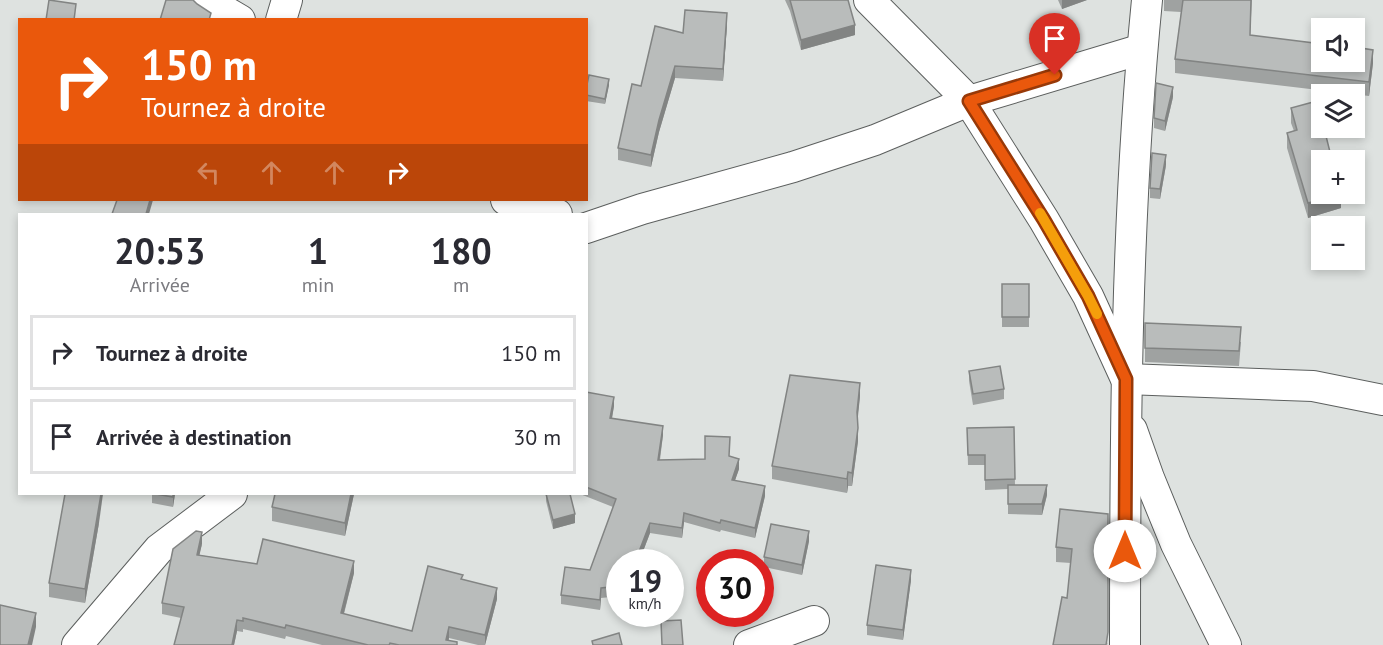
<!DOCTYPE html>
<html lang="fr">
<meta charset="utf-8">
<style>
body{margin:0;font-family:"PT Sans",sans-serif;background:#f7f7f7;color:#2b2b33;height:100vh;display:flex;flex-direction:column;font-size:22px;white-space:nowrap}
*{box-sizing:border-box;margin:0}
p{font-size:20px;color:#7c7c81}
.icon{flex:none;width:33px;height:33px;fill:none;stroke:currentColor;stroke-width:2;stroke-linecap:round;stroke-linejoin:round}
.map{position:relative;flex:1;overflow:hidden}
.drawer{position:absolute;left:18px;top:213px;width:570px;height:282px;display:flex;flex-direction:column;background:#fff;border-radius:0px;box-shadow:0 3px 9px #0003}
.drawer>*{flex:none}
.hud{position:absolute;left:18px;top:18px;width:570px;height:183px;border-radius:0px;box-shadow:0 3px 9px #0003;background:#ea580c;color:#fff;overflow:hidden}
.fabs{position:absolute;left:1311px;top:18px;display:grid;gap:12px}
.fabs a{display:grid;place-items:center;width:54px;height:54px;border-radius:0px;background:#fff;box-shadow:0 3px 9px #0003;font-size:30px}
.speed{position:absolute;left:606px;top:549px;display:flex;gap:12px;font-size:30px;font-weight:700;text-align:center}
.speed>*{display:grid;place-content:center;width:78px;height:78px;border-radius:50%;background:#fff;box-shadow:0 3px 9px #0003;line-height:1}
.speed small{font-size:15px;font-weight:400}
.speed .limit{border:9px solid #d22;background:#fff;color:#111}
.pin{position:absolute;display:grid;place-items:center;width:51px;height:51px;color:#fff;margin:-62px -26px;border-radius:50% 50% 50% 0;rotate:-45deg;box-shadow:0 0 6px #0007}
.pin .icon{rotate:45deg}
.me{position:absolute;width:66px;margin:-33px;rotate:0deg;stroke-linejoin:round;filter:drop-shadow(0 0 4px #0008)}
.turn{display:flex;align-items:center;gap:21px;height:126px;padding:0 24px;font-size:27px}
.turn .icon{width:78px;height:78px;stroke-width:2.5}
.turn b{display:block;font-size:42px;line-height:51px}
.lanes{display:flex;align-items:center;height:57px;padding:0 24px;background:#0003;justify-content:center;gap:30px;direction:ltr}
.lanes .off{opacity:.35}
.eta{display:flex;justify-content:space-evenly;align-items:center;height:102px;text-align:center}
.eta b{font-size:36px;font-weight:600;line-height:42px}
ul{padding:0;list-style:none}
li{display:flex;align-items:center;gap:18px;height:75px;margin:0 12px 9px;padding:0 12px;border:3px solid #e1e1e2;border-radius:0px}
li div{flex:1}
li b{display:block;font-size:22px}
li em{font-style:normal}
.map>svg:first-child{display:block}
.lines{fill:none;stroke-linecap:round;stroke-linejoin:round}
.minor-casing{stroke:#5c5f5e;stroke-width:32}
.minor{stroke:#fff;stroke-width:30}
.wall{fill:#9fa2a1}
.shaded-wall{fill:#828483}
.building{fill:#b9bcbb;stroke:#828483;stroke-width:1.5}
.route-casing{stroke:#983908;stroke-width:15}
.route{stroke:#ea580c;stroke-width:10}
.slow{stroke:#f59e0b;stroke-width:10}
</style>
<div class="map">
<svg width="1383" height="645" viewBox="0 0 1383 645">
<rect width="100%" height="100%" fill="#dee2e0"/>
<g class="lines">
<!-- minor casing -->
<g class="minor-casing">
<g id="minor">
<path d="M206,0L240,20"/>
<path d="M869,0L969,101L1044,220L1088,296L1126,379L1313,386L1383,400"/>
<path d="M281,20L287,0"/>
<path d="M506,200L536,211L557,214"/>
<path d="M586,228L642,209L793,167L875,140L969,101L1142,49"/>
<path d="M1132,430L1149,478L1176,544L1226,645"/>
<path d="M77,645L159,549L232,494"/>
<path d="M749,645L814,621"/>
<path d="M1125,645C1125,430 1126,214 1147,0"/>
</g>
</g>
<!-- minor -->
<use href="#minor" class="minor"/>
</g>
<!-- wall -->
<g class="wall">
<path d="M785,0H848L855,35L801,50L790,11Z"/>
<path d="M1058,0H1087L1062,9Z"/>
<path d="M1164,0H1252L1250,35L1373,63L1369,96L1175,73V59L1181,12L1164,11Z"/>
<path d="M727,25L723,81L675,78L659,132L651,167L618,160V148L641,86Z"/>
<path d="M609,85L605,104L586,101V89Z"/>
<path d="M1173,97L1165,131L1154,128V118Z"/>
<path d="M1291,108L1341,208L1308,218L1287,148V133L1294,131L1291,123Z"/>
<path d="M1166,165L1160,199L1150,198V188Z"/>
<rect x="1002" y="284" width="27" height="43"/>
<path d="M1145,323L1241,342L1239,366L1145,362Z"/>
<path d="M969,371L1004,389V399L973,405L969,381Z"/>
<path d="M586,392L614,406L612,419L663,435L660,460L705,459L730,456L739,469L735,480L765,496L755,538L721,530L720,532L684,522L682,538L650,533L639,562H620V596L601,598L600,610L561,604V595L590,570L613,507L580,494H586Z"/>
<path d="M860,396L857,421L858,441L852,486H848L847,493L772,479V466Z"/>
<path d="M1014,427L1015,485L1047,495L1042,515L1008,514V489L985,490V465H968L967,428Z"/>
<path d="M152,494H175L173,507L152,503Z"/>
<path d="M275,494H354L345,536L272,521V507Z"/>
<path d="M546,494H570L575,523L553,529L546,501Z"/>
<path d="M1060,509L1108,645L1067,598L1071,563L1056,562V547Z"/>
<path d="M99,523L85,603L49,597V583Z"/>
<path d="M809,541L802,575L764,567V557Z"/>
<path d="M202,544L199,555L257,564L354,573L344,614L412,631L463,580L497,599L485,645H478L449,638V640L457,645H322L286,636L285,639L243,629V632L237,631L234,645H174L181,618L162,614V603Z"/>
<path d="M911,580L903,640L867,635V625Z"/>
</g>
<!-- shaded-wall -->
<g class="shaded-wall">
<path d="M1062,0H1087L1062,9Z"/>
<path d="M727,13V25L723,81V69Z"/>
<path d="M855,25V35L801,50V40Z"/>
<path d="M1373,50V63L1369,96V82Z"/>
<path d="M675,66V78L659,132L651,167V155L659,120Z"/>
<path d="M609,79V85L605,104V99Z"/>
<path d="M1173,87V97L1165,131V121Z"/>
<path d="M1166,155V165L1160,199V189Z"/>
<path d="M1341,194V208L1308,218V203Z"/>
<path d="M150,200H153L149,214H146Z"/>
<path d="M860,383V396L857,426V412Z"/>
<path d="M614,397V406L610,428V418Z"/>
<path d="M663,426V435L658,470V460Z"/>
<path d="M858,428V441L852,486V473Z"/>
<path d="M739,459V469L732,489V480Z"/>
<path d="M848,472V486L847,493V479Z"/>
<path d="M1047,485V495L1042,515V504Z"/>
<path d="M765,486V496L755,538V528Z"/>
<path d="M101,494H103L99,523L85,603V589Z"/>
<path d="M173,494H175L173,507Z"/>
<path d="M351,494H354L345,536V523Z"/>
<path d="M684,513V522L682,538V528Z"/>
<path d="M575,514V523L553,529V520Z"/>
<path d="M650,523V533L639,562H635Z"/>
<path d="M809,531V541L802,575V565Z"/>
<path d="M202,532V544L197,566V555Z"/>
<path d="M354,561V573L341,624V613Z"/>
<path d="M911,570V580L903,640V630Z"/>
<path d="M497,588V599L485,645V635Z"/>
<path d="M601,588V598L600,610V600Z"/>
<path d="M36,613V627L32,645H28Z"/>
<path d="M237,620V631L234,645H232Z"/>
<path d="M449,627V638L447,645L446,640Z"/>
</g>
<!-- building -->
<g class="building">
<path d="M49,0L76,4L74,20H46Z"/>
<path d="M166,0H193L197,4L211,13L209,20H160Z"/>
<path d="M790,0H848L855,25L801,40Z"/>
<path d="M1183,0H1251L1250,35L1322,44V62H1354V47L1373,50L1369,82L1175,59Z"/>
<path d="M685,10L727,13L723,69L675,66L659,120L651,155L618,148L632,84L641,86L655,26L683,33Z"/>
<path d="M589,75L609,79L605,99L586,95V89Z"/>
<path d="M1156,83L1173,87L1165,121L1154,118Z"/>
<path d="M1317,101L1322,118V128H1324L1332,160H1322V194H1341L1308,203L1287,133L1297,130L1291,108Z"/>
<path d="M1152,153L1166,155L1160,189L1150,188Z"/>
<path d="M117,200H150L146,214H112Z"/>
<rect x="1002" y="284" width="27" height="33"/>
<path d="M1145,323L1241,327L1239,351L1145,348Z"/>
<path d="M1000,366L1004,389L973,394L969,371Z"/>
<path d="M790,375L860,383L857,412L858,428L852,473L848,472L847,479L772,466Z"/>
<path d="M586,392L614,397L610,418L663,426L658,460L705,459V436L730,437L729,456L739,459L732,480L765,486L755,528L721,520L720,523L684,513L682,528L650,523L635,562H620V586L601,588L600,600L561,595L565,567L590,570L616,499L586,487Z"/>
<path d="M1014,427L1015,479L985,480V455H968L967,428Z"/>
<path d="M1008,485H1047L1042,504H1008Z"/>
<path d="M65,494H101L85,589L49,583Z"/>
<path d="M156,494H173V497Z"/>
<path d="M275,494H351L345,523L272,507Z"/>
<path d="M546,494H570L575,514L553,520Z"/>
<path d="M1060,509L1108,514V632L1106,645H1053L1062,597L1067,598L1072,549L1056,547Z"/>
<path d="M771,524L809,531L802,565L764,557Z"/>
<path d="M196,531L202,532L197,555L257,564L263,539L354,561L341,613L412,631L428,566L463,575L461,579L497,588L485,635L449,627L446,640L457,642V645H399L390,643L389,645H368L286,625L285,628L243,618V621L237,620L232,645H174L184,607L162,603L173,549Z"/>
<path d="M876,565L911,570L903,630L867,625Z"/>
<path d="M0,605L36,613L28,645H0Z"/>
<path d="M681,620L683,645H662L661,621Z"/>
<path d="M619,633L622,645H593L592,641Z"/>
</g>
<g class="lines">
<!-- route casing -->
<g class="route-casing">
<path id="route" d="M1055,75L969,101L1044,220L1088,296L1126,379L1125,551"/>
</g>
<!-- route -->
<use href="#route" class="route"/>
<!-- slow -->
<path class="slow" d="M1040,213L1088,296L1097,314"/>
</g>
</svg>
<div class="fabs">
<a><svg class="icon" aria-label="sound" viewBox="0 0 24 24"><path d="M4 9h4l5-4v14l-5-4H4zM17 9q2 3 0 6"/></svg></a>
<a><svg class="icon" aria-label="layers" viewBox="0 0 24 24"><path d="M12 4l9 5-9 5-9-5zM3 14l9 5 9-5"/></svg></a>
<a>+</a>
<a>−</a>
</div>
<div class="speed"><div>19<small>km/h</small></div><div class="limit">30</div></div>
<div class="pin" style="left:1055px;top:75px;background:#d93025"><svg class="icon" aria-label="arrive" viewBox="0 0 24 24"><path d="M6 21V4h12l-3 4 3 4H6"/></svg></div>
<svg class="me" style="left:1125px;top:551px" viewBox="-20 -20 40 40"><circle r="19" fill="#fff"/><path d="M0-13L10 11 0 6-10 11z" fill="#ea580c"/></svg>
<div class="hud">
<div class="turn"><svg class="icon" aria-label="right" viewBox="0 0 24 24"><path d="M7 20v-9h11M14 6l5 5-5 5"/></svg><div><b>150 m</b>Tournez à droite</div></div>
<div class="lanes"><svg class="icon off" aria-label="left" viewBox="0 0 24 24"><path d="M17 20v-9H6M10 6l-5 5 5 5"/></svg><svg class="icon off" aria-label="ahead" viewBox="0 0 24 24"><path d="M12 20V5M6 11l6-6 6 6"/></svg><svg class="icon off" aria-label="ahead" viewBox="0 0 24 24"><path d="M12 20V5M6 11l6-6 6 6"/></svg><svg class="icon" aria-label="right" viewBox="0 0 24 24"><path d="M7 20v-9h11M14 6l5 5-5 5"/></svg></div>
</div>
<section class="drawer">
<div class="eta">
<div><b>20:53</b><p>Arrivée</p></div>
<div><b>1</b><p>min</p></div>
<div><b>180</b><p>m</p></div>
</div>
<ul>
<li><svg class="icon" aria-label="right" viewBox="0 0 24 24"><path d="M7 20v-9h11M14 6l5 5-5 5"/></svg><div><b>Tournez à droite</b></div><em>150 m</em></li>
<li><svg class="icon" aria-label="arrive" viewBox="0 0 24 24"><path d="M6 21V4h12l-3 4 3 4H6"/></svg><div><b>Arrivée à destination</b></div><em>30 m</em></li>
</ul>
</section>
</div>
